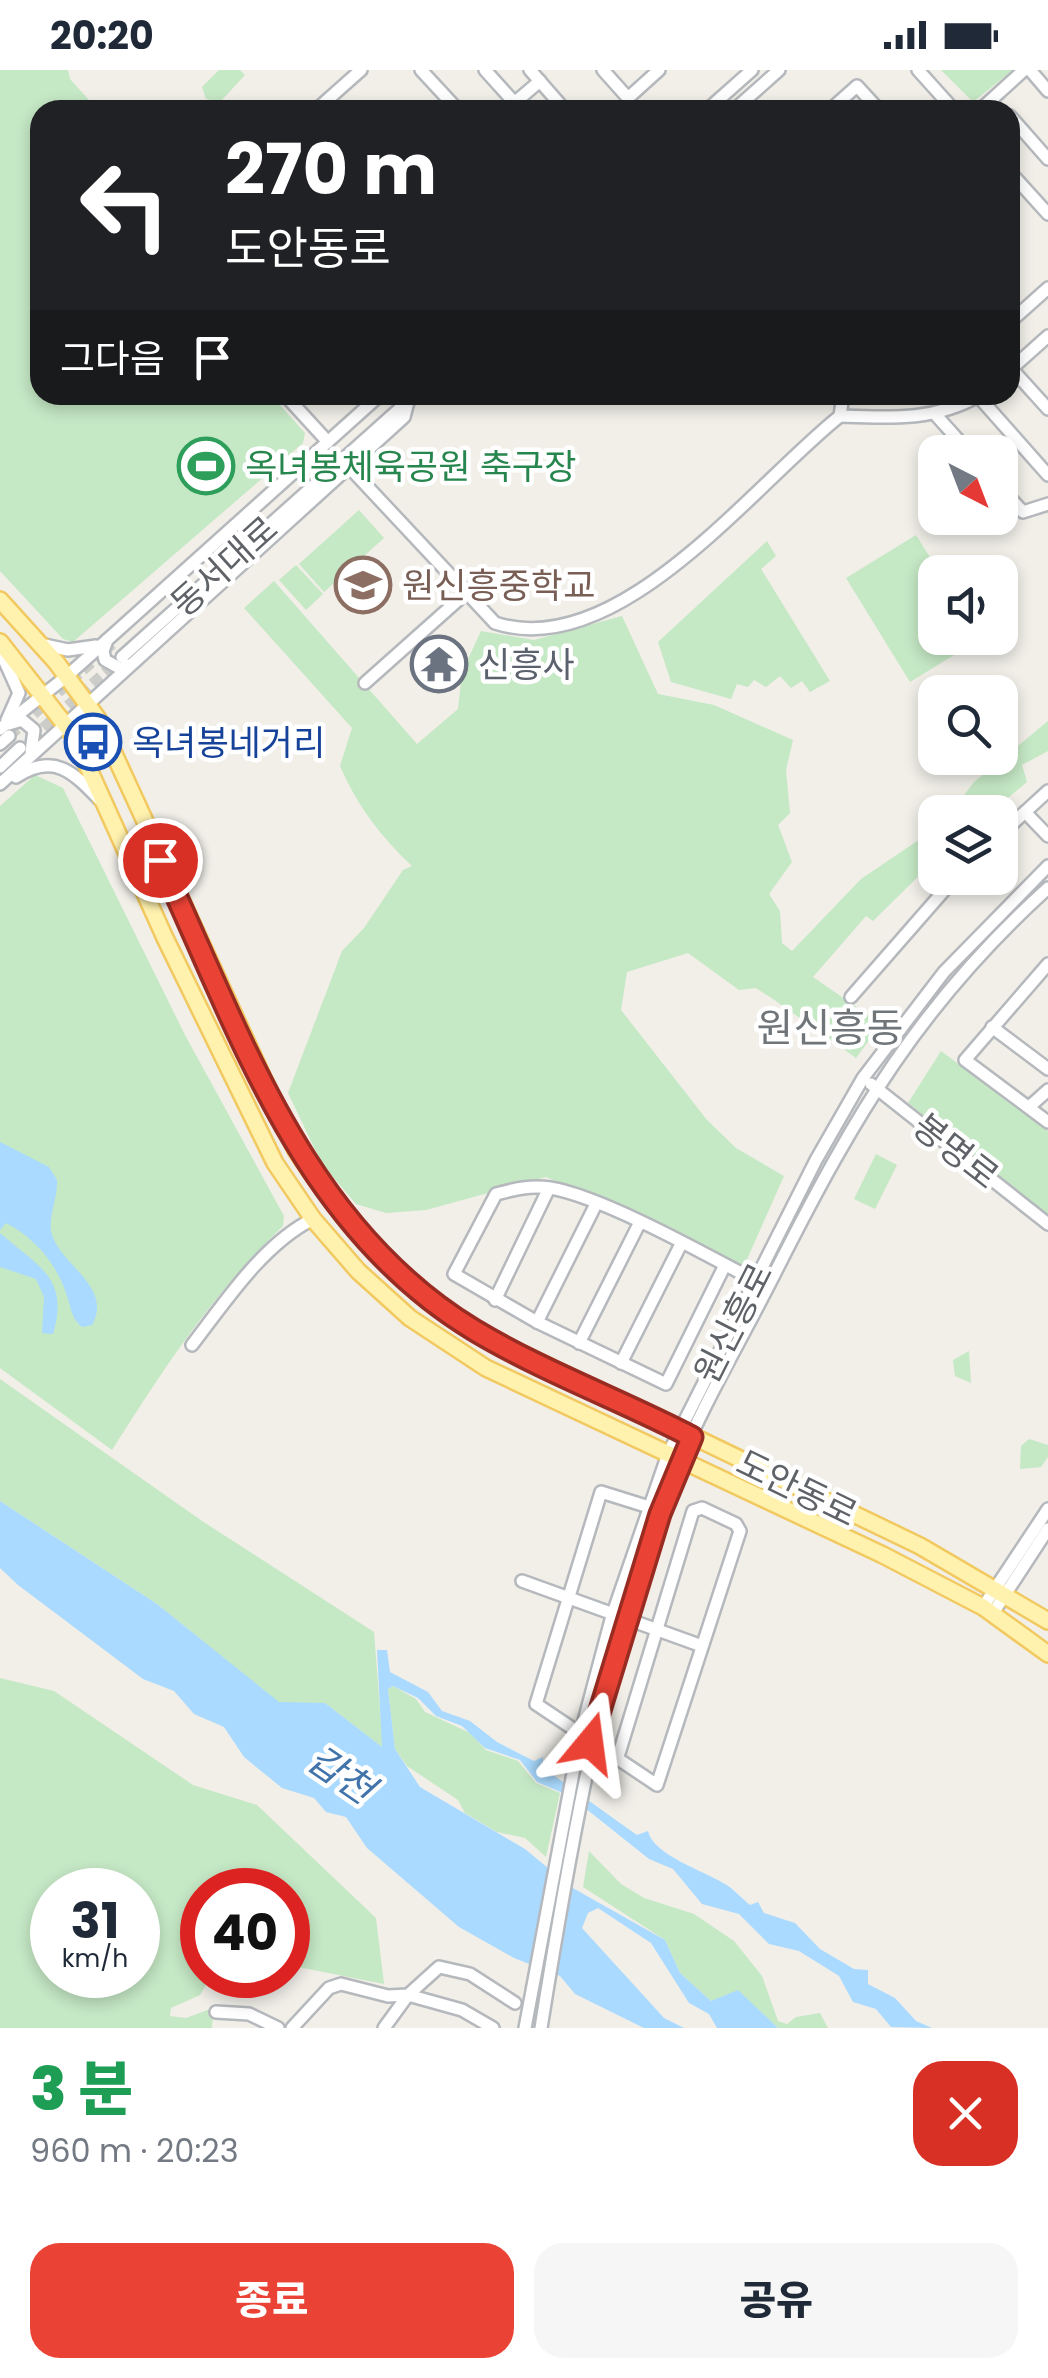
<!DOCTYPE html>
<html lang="ko">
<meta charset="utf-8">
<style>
body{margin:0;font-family:Poppins,"Noto Sans KR",sans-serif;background:#f6f6f7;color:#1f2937;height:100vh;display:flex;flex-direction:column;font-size:38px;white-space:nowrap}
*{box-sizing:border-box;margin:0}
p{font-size:32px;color:#747a83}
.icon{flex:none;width:55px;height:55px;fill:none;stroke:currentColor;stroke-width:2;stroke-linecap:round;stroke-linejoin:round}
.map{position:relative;height:1958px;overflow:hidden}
.panel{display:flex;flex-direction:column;background:#fff;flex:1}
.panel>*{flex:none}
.banner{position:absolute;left:30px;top:30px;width:990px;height:305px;border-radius:30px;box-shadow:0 5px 15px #0003;background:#202124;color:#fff;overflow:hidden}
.needle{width:65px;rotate:138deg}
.buttons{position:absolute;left:918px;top:365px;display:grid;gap:20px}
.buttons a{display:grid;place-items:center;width:100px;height:100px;border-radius:20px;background:#fff;box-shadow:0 5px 15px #0003;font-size:50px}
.speed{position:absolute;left:30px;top:1798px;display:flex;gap:20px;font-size:50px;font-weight:700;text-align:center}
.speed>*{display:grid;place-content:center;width:130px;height:130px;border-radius:50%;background:#fff;box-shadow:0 5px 15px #0003;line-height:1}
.speed small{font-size:25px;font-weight:400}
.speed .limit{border:15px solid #d22;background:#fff;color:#111}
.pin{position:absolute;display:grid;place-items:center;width:85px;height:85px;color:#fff;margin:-42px;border:5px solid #fff;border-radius:50%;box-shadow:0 2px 10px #0007}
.me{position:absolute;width:110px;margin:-55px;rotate:16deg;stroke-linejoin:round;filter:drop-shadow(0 0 8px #0008)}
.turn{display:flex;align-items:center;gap:35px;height:210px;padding:0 30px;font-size:45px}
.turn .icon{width:130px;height:130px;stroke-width:2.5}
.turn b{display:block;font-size:70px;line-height:85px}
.then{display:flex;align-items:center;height:95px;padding:0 30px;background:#0003;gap:20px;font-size:38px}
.round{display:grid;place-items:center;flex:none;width:105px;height:105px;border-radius:30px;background:#f6f6f7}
.summary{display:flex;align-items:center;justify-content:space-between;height:170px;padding:0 30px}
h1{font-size:60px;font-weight:800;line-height:75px;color:#1e9e55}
.action{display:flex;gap:20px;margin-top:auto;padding:20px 30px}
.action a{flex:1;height:115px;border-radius:30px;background:#ea4335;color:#fff;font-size:40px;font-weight:800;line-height:115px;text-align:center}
.action a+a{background:#f6f6f7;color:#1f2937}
.status{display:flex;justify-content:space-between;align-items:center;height:70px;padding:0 50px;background:#fff;direction:ltr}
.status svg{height:28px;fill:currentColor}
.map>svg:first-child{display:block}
.green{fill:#c5e8c5;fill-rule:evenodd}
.water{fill:#aadaff}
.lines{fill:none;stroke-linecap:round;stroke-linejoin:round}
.minor-tunnel{stroke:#ccccc8;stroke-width:11;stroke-dasharray:11 5.5;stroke-linecap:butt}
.minor-casing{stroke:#b5b8bc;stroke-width:16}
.major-casing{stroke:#f2c960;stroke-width:20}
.minor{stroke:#fff;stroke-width:11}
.major{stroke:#fff2af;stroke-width:15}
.route-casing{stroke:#982c22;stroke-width:25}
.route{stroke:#ea4335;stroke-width:18}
.labels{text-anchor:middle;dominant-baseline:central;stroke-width:9;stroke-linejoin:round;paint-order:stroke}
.leisure-label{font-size:35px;fill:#27864d;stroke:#fff;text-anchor:start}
.street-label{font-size:35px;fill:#5f6368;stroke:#fff}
.education-label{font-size:35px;fill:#785e54;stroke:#fff;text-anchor:start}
.worship-label{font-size:35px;fill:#5b616d;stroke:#fff;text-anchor:start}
.transit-label{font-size:35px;fill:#164399;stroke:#fff;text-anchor:start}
.water-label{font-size:38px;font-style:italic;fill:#4174aa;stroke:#fff}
.quarter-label{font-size:40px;fill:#70757a;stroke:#fff}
</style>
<div class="status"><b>20:20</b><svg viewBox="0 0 49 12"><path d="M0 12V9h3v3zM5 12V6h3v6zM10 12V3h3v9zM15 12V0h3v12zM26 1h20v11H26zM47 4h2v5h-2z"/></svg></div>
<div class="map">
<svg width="1048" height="1958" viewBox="0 0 1048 1958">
<rect width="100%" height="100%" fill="#f1efe8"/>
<!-- green -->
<g class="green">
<path d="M0,0H68L70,9L98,40H40V325H271L305,363L303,373L73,572L63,569L0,501Z"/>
<path d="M219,0H240L245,5L220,32L206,29L202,17Z"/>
<path d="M941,0H1013L973,32Z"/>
<path d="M359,440L384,468L324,522L299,494Z"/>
<path d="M916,465L939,502H935V568L980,569L910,612L846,508Z"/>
<path d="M767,471L776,486L761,499L830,611L810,622L802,611L791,618L780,606L766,617L754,610L748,617L737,614L731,629L671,612L658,572Z"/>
<path d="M296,495L323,524L306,540L279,510Z"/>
<path d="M274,511L417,674L458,639L462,602L481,561L534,570L622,546L658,624L714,635L793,670L786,700L790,743L778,755L792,792L769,824L780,841L782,873L792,881L861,809L935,759V790L873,851L866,846L813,907L881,954L856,988L773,929L756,918L739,920L688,883L627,902L621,940L707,1050L736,1078L784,1106L744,1196L546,1107L426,1140L386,1143L356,1134L322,1094L288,1023L342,881L364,858L403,800L412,796C381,767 356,734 340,696L352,658L244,538Z"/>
<path d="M1048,651V681L1022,695L1027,712L991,742H951L974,712Z"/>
<path d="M35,705L63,718L185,965L284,1146L283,1156C211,1225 165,1297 112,1380L0,1298V736Z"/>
<path d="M941,981L1048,1061V1146L908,1033Z"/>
<path d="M876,1084L897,1095L875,1139L854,1129Z"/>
<path d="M969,1281L971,1313L955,1306L953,1290Z"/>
<path d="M0,1309L202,1451L374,1562L383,1678L325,1633H279L157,1534L0,1431Z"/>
<path d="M1029,1369L1048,1375V1387L1041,1397L1020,1399L1021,1376Z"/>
<path d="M0,1608L54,1621L193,1715L257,1735L376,1848L384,1914L288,1895V1820H202V1905H212L200,1925L171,1938L170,1946L186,1948L213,1938L212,1958H0ZM52,1820H138V1905H52Z"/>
<path d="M393,1616L416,1629L425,1642L470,1663L486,1680L518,1691L536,1713L560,1723L546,1787L525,1768L497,1762L465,1743L458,1730L407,1696L395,1679L388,1619Z"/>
<path d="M589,1781L621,1814L644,1828L694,1844L734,1871L762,1906L778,1951L787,1954L796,1947L820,1943L828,1958H778L738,1921L711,1931L680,1903L665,1870L583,1817Z"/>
</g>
<!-- water -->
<g class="water">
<path d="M0,1072L49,1097L57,1110C58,1128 47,1148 52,1165C62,1196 113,1217 92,1255L82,1257C70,1246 72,1239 66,1223C56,1193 34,1167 6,1153L0,1160Z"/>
<path d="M0,1163C37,1196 70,1207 53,1264L42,1263L44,1227L36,1209L0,1197Z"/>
<path d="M0,1431L157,1534L279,1632L325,1633L382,1677L377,1580H387L390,1602L428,1622L442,1641L470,1651L497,1672L534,1691L543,1687V1698C575,1720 604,1742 637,1765L648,1761C653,1785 704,1801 725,1814C735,1820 741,1828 750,1835L758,1832L764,1843L795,1853L820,1879L854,1899L868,1900V1914L895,1928L916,1951L932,1958L891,1957L876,1939L853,1932L839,1906L799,1881L769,1874L739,1844L702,1834L673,1799L649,1789L570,1726L537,1712L520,1690L485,1678L462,1656L436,1646L418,1628L393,1616L388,1619L395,1679L420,1717L525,1779L571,1817L665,1870L680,1903L711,1931L738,1920L778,1958H717L709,1944L689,1933L651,1873L598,1838L588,1843L582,1858L664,1948L684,1958H644L575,1924L560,1906L514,1888L459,1857L367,1778L346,1747L326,1742L314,1728L282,1718L244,1687L224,1657L194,1644L174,1621L143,1609L18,1515L0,1498Z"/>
</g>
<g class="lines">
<!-- minor-tunnel -->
<g class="minor-tunnel">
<path d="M9,666L112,574"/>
<path d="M31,669L118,591"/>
</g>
<!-- minor casing -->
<g class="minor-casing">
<g id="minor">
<path d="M421,0L458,40"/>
<path d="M485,0L521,40"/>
<path d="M530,0L565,40"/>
<path d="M603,0L628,28L659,0"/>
<path d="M918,0L954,40"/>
<path d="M1030,0L1048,21"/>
<path d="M316,40L361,0"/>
<path d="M506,40L540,11"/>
<path d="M707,40L752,0"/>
<path d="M734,40L779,0"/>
<path d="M830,40L857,16L879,40"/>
<path d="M980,40L1024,0"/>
<path d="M1010,46L1048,89"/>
<path d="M1010,102L1048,144"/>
<path d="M1010,252L1048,218"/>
<path d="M1010,297L1048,339"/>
<path d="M1010,300L1048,266"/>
<path d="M285,325L328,372"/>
<path d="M978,326L1048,405"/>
<path d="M935,344L969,382"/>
<path d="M840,346C891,348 935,351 980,325"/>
<path d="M350,398L495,553C618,593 754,414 840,346L843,325"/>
<path d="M1000,417L1023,442L1048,434"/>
<path d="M107,570L103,581L105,590L121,599L127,595"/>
<path d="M40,574L68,580L96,576"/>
<path d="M2,585L19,623L7,650"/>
<path d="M122,587L415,325"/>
<path d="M365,613L465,524"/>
<path d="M9,654L22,650L34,660L31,682"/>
<path d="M0,659L67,606L380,325"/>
<path d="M0,674L9,666"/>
<path d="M0,697L20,678"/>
<path d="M16,707C54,682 73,702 100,730"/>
<path d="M0,714L404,347L408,332"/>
<path d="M1025,742L1048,766"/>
<path d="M1000,765L1048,721"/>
<path d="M1048,894L965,990L1048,1052"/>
<path d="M851,927L955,808"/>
<path d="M992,957L1048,999"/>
<path d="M871,1014L1048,1154"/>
<path d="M1029,1037L1048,1020"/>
<path d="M725,1195L666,1314L537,1252L454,1204L496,1124C515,1119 531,1115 550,1118C601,1126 705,1184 754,1210"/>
<path d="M495,1230L549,1118"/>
<path d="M537,1252L596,1134"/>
<path d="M579,1273L639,1154"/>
<path d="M192,1275C225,1232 263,1174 313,1149"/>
<path d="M621,1293L681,1174"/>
<path d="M522,1511L702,1576"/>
<path d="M983,1537L1048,1439"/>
<path d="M993,1543L1048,1459"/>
<path d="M617,1690L693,1441L702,1438L736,1454L740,1461L657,1715L536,1634L601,1422L649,1437"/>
<path d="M216,1942L249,1944L278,1958"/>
<path d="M292,1958L329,1918L341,1914L388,1926L408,1925L439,1897L470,1904L515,1933"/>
<path d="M384,1958L408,1925L462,1940L493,1958"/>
<path d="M525,1958L580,1666L612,1546L668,1384L816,1090L863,1008L944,902L1048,796"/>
<path d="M541,1958C571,1771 603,1584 673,1407C702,1335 743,1267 778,1197C855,1045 919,935 1048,818"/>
</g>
</g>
<!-- major casing -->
<g class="major-casing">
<g id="major">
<path d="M0,530L56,592L98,649L296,1080C347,1158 410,1223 491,1269L920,1476L1048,1551"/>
<path d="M0,572L74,666L165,868L275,1093L313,1149L358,1201L410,1248L486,1298L883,1485L983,1537L1048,1584"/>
</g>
</g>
<!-- minor -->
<use href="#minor" class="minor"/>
<!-- major -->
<use href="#major" class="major"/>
</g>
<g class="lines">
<!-- route casing -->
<g class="route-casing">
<path id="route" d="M160,790C240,962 302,1156 474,1260C544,1302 621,1330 692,1367L660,1444L590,1673"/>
</g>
<!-- route -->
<use href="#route" class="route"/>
</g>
<!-- icons -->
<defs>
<g id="stadium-ring" transform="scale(2.875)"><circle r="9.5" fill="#fff" stroke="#2e9e5b" stroke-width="1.5"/><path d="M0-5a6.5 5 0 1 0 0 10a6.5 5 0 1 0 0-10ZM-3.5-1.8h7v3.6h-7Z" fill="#2e9e5b"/></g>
<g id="school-ring" transform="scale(2.875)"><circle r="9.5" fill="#fff" stroke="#8d6e63" stroke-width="1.5"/><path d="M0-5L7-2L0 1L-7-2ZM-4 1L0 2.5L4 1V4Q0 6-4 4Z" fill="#8d6e63"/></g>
<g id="temple-ring" transform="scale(2.875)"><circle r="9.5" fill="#fff" stroke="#6b7280" stroke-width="1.5"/><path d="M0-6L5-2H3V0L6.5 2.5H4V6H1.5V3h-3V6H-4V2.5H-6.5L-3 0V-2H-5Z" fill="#6b7280"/></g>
<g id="bus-ring" transform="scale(2.875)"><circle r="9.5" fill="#fff" stroke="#1a4fb4" stroke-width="1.5"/><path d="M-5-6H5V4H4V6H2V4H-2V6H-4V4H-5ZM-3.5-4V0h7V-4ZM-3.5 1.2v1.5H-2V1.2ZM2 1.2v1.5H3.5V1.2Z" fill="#1a4fb4"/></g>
</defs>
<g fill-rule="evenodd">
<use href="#stadium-ring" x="206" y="396"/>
<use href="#school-ring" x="363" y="515"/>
<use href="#temple-ring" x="439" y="594"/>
<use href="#bus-ring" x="93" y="672"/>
</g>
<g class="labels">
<!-- leisure labels -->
<g class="leisure-label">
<text x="245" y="396">옥녀봉체육공원 축구장</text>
</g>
<!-- street labels -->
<g class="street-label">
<text transform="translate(224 496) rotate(-42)">동서대로</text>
<text transform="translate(956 1081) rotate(38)">봉명로</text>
<text transform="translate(733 1253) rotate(-63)">원신흥로</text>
<text transform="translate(797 1418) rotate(26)">도안동로</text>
</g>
<!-- education labels -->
<g class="education-label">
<text x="402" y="515">원신흥중학교</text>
</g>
<!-- worship labels -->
<g class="worship-label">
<text x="478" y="594">신흥사</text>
</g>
<!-- transit labels -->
<g class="transit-label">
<text x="132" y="672">옥녀봉네거리</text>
</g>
<!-- water labels -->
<g class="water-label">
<text transform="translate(341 1704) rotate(34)">갑천</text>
</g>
<!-- quarter labels -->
<g class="quarter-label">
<text x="830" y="958">원신흥동</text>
</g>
</g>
</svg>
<div class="buttons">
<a><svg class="needle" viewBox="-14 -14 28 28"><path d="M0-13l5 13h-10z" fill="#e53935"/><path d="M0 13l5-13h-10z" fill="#747a83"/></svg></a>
<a><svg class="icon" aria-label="sound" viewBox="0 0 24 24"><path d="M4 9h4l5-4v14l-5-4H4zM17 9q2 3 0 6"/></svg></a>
<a><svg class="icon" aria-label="search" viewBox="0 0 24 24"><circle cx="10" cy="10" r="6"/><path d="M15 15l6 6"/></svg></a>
<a><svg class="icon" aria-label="layers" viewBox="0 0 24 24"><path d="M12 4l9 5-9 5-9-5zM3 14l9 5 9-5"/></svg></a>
</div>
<div class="speed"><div>31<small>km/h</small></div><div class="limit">40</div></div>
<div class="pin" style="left:160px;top:790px;background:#d93025"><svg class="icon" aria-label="arrive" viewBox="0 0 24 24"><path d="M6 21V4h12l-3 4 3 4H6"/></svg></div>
<svg class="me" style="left:590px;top:1673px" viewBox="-20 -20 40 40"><path d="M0-17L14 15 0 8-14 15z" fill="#ea4335" stroke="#fff" stroke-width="4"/></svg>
<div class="banner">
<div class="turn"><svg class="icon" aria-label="left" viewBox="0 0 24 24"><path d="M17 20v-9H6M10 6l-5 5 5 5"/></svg><div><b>270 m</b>도안동로</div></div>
<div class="then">그다음<svg class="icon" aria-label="arrive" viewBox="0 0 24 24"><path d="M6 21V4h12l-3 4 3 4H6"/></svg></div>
</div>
</div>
<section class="panel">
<div class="summary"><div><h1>3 분</h1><p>960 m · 20:23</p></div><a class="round" style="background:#d93025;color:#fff"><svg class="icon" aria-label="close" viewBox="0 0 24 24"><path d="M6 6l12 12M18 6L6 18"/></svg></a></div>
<div class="action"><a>종료</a><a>공유</a></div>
</section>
